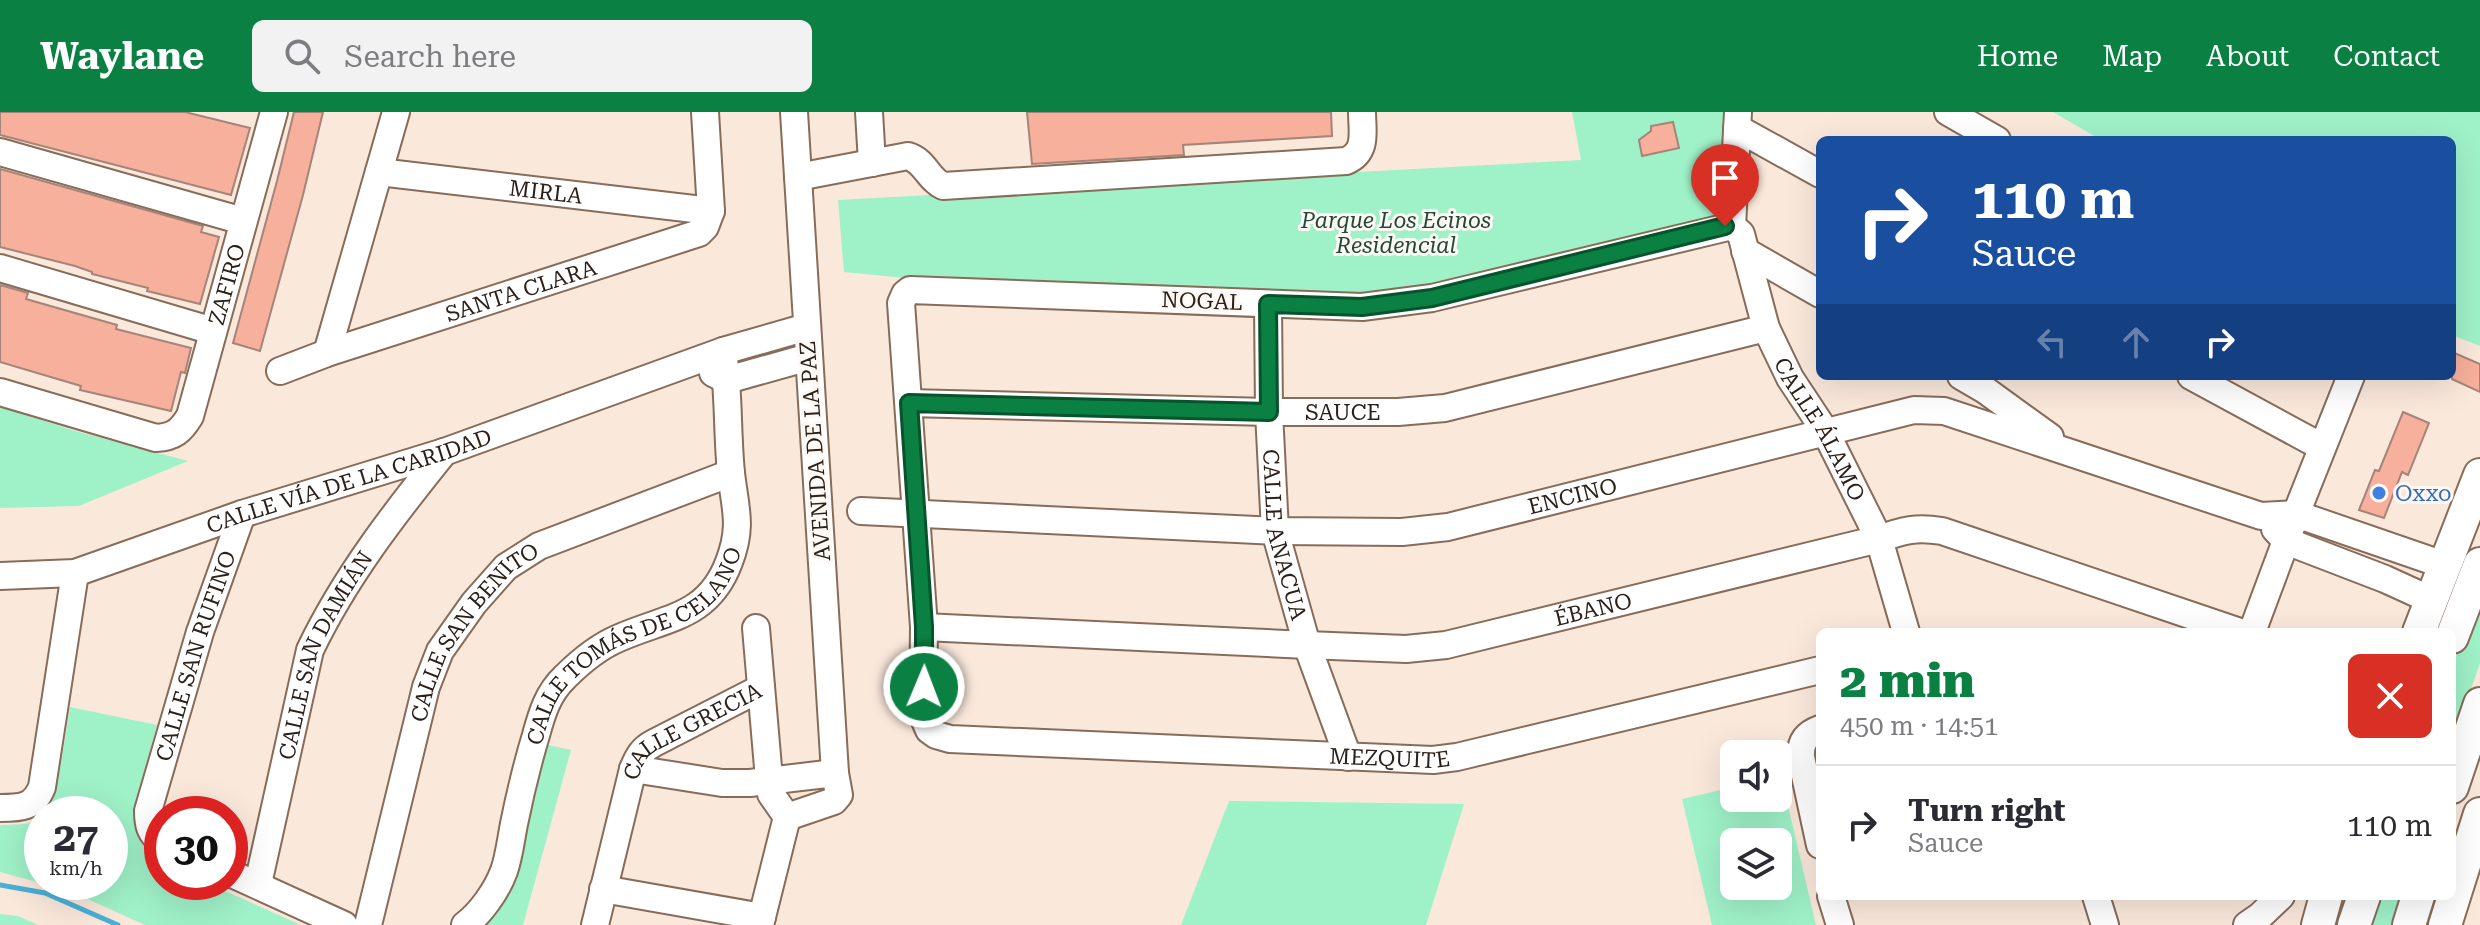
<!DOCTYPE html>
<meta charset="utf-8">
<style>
body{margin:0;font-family:"Roboto Serif",serif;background:#f2f2f3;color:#2b2b33;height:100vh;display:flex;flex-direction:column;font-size:30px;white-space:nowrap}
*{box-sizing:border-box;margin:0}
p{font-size:26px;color:#7c7c81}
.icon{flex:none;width:44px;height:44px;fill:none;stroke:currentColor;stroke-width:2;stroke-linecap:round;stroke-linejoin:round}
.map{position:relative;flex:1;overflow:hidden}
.drawer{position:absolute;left:1816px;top:516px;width:640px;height:272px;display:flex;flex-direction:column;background:#fff;border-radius:12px;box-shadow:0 8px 32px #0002}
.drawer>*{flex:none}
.banner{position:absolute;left:1816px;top:24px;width:640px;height:244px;border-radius:12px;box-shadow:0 8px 32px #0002;background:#1a4fa0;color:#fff;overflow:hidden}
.controls{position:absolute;left:1720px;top:628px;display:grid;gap:16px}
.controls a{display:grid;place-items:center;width:72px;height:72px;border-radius:12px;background:#fff;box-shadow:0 8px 32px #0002;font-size:40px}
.speed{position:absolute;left:24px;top:684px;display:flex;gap:16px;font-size:40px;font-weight:700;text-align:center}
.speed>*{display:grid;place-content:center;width:104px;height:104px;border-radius:50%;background:#fff;box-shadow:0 8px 32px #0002;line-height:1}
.speed small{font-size:20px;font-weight:400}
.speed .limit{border:12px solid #d22;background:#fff;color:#111}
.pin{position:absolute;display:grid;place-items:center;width:68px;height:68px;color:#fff;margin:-82px -34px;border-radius:50% 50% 50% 0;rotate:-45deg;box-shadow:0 0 8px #0007}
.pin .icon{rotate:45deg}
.me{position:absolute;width:88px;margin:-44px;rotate:1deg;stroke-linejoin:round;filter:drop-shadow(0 0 6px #0008)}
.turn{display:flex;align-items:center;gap:28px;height:168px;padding:0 24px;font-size:36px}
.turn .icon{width:104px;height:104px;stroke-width:2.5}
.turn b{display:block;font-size:56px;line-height:68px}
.lanes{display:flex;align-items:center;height:76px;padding:0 24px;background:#0003;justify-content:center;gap:40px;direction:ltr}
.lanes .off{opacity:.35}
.round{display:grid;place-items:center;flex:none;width:84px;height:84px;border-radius:12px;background:#f2f2f3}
.overview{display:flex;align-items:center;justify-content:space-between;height:136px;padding:0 24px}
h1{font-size:48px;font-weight:800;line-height:60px;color:#0b8043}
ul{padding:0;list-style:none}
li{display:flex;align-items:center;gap:24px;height:120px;padding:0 24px;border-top:2px solid #e1e1e2}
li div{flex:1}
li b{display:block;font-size:30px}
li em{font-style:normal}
header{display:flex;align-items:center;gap:48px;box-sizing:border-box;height:112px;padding:0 40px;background:#0b8043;color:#fff}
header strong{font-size:38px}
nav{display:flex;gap:44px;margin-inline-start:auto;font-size:28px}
.search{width:560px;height:72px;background:#f2f2f3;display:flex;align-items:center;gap:20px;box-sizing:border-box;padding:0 28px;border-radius:12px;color:#7c7c81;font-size:30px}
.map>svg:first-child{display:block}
.green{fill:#9ff1c8;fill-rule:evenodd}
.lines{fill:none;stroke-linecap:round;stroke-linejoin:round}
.stream{stroke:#4ab0d7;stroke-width:5}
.building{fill:#f6b09b;stroke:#a5847a;stroke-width:2}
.minor-casing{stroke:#876c5a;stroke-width:30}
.major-casing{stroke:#876c5a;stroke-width:36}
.minor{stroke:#fff;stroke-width:26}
.major{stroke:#fff;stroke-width:32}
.route-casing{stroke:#07532c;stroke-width:20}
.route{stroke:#0b8043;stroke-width:14}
.shop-dot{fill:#3f7fe0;stroke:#fef8f4;stroke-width:3}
.labels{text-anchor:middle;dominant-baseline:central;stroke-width:6;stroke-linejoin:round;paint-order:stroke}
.street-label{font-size:22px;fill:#2c2119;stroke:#fef8f4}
.park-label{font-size:22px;font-style:italic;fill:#214937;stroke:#fef8f4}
.shop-label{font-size:22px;fill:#366cbe;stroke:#fef8f4;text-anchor:start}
</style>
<header>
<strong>Waylane</strong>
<div class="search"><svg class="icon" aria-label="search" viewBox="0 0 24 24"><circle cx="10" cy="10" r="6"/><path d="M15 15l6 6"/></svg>Search here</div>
<nav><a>Home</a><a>Map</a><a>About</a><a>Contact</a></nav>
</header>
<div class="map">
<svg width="2480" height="813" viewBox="0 0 2480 813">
<rect width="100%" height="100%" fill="#fae8db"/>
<!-- green -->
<g class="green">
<path d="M1572,0H1726L1723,106L1401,185L1008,176L844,160L838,88L1581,48Z"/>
<path d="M2053,0H2480V234L2452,223V28H2101Z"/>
<path d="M0,295L79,320L188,349L79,394L0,396Z"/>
<path d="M2480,484V551L2452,631V555Z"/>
<path d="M70,595L157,613C151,636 130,703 137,723C142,735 151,745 162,750V770H205L301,813H145L70,779L0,760V713C11,712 28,714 37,708C59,691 65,623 70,595ZM42,702H110V770H42Z"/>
<path d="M544,632L571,638L523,813H482L506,783L521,752Z"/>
<path d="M1781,664L1816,813H1712L1682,687L1734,675V686H1778V665ZM1778,730V774H1734V730Z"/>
<path d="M1229,689L1464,692L1426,813H1181Z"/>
<path d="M2374,784H2404L2395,813H2365Z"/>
<path d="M0,802L18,804L38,813H0Z"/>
</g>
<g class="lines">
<!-- stream -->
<path class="stream" d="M0,773L45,781L118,813"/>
</g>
<!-- building -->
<g class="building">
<path d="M0,0H185L250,16L231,83L0,23Z"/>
<path d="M294,0H323L303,83L260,239L233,231L277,69Z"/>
<path d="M1027,0H1331L1332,24L1183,33L1184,43L1032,52Z"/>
<path d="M1673,10L1679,36L1642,44L1639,28L1651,19V14Z"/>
<path d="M0,57L203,114L201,120L219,125L200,192L147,179L148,176L92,162V160L75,154L0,135Z"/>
<path d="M0,173L28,181L26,187L117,213L116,217L191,236L185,261L181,260L171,299L80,278L81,274L0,250Z"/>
<path d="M2452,240L2480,252V280L2452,267Z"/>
<path d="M2403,300L2429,311L2408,363L2402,360L2384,406L2359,398L2375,358L2379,359Z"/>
</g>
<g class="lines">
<!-- minor casing -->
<g class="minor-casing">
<g id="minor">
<path d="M869,0L872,51"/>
<path d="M1948,0L1997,28"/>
<path d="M1737,16L1820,62"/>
<path d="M0,40L243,109"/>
<path id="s1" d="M379,60L711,99"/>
<path d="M798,65L908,44C925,49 928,67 943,74L1346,49C1368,40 1362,19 1362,0"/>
<path id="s2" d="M1732,114L1432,186L1362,195L910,178L905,182L901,191L924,515L923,604L929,618L936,623L950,627L1433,648L1457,645L1820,558"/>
<path id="s3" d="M1732,114L1741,122L1766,216L1790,266L1825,319L1879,427L1906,520"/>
<path d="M1732,114L1738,0"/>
<path d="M1745,139L1820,182"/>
<path d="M0,156L213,219"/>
<path id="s4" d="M1268,192L1269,300L1275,419L1307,533L1348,645"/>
<path d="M327,241L396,0"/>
<path id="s5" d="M280,259L327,241L699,121L705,115L711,99L705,0"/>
<path d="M713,261L727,268L809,245"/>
<path d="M1961,264L1985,278L2050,325"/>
<path d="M2191,264L2322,335"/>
<path id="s6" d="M0,280L156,326C174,325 181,319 190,304L274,0"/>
<path id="s7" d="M909,291L1269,300H1398L1445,296L1766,216"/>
<path id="s8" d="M861,399L1275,419L1402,420L1448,415L1914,298L1944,299L2261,404L2296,402L2444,453"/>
<path d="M2275,417L2286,429L2385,467L2431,488"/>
<path id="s9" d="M0,464L75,461L242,402L444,340L723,239L807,215"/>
<path id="s10" d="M924,515L1307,533L1406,537L1446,533L1879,427C1904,418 1916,415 1942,419L2240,520"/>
<path d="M756,516L769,667L771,682L787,705L760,813"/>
<path d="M2252,520L2296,402L2351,264"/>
<path d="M1820,617C1806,622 1800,630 1801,645L1820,733"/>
<path d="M633,657L722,671H750L835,661"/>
<path d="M0,696C20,696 34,696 42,675L75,461"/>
<path d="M787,705L834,689L839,683L835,661L794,0"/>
<path id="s11" d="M162,730C150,722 148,713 148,699L200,520L242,402"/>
<path d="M230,761L344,813"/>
<path id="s12" d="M258,772L310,538C345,465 394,402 444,340"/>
<path d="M603,777L762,805"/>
<path d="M1831,784L1840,813"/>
<path d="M2096,784L2105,813"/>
<path id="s13" d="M368,813L426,575L440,539L474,491L506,455L539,434L731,361"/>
<path id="s14" d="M465,813C481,801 497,778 504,759C509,745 511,727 514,712C520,682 527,653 536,623C542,601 548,581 565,565C580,550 600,534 619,526C666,505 708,506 729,450C743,414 735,396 731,361C727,320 729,280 723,239"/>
<path id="s15" d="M595,813L633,657C638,645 642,637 654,631L761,576"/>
<path d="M2247,813L2260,804L2281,784"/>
</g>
</g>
<!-- major casing -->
<g class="major-casing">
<g id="major">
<path d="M2419,520L2480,363"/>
<path d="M2452,525L2480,452"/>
<path d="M2452,675L2480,592"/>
<path d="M2318,813L2326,784"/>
<path d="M2354,813L2364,784"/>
<path d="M2409,813L2418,784"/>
<path d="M2445,813L2480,702"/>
</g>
</g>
<!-- minor -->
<use href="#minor" class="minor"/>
<!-- major -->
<use href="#major" class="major"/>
</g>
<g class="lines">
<!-- route casing -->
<g class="route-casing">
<path id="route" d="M924,575V515L909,291L1269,300L1268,192L1362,195L1432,186L1725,114"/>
</g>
<!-- route -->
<use href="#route" class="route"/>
</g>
<!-- markers -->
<circle class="shop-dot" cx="2379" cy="381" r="8"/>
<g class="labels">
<!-- street labels -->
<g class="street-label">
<text stroke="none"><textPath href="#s1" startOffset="168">MIRLA</textPath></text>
<text stroke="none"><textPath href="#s6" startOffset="342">ZAFIRO</textPath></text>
<text stroke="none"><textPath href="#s5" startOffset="254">SANTA CLARA</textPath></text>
<text transform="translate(1202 189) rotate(2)">NOGAL</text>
<text stroke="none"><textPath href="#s7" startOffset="434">SAUCE</textPath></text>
<text stroke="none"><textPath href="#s3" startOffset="224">CALLE ÁLAMO</textPath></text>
<text transform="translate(815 339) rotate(-94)">AVENIDA DE LA PAZ</text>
<text stroke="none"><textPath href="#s9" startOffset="364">CALLE VÍA DE LA CARIDAD</textPath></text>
<text stroke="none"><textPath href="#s8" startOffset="716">ENCINO</textPath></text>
<text stroke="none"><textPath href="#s4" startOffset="232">CALLE ANACUA</textPath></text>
<text stroke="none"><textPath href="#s10" startOffset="674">ÉBANO</textPath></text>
<text stroke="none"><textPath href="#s13" startOffset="318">CALLE SAN BENITO</textPath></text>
<text stroke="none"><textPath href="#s14" startOffset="346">CALLE TOMÁS DE CELANO</textPath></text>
<text stroke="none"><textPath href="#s11" startOffset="198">CALLE SAN RUFINO</textPath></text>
<text stroke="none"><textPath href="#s12" startOffset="240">CALLE SAN DAMIÁN</textPath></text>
<text stroke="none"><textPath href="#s15" startOffset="232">CALLE GRECIA</textPath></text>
<text stroke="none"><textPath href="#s2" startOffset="1740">MEZQUITE</textPath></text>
</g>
<!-- park labels -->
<g class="park-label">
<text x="1396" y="108">Parque Los Ecinos<tspan x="1396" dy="25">Residencial</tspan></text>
</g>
<!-- shop labels -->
<g class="shop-label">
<text x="2395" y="381">Oxxo</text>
</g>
</g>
</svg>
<div class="controls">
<a><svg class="icon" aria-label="sound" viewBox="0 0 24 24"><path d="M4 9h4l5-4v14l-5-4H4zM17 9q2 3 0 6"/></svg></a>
<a><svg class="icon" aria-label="layers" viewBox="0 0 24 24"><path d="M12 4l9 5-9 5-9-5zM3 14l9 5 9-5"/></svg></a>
</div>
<div class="speed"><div>27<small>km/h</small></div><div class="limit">30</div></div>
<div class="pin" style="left:1725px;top:114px;background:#d93025"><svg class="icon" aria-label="arrive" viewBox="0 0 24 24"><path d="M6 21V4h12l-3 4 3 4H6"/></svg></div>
<svg class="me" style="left:924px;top:575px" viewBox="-20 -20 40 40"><circle r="17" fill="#0b8043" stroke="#fff" stroke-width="3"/><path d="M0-11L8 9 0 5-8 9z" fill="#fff"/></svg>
<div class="banner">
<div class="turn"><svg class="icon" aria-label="right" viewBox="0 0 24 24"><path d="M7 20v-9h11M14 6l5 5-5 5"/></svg><div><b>110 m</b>Sauce</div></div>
<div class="lanes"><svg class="icon off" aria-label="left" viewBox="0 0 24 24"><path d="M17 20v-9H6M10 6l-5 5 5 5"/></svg><svg class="icon off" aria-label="ahead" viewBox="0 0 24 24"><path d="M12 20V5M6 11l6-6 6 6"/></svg><svg class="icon" aria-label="right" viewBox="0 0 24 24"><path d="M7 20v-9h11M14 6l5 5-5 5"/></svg></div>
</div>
<section class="drawer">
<div class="overview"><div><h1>2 min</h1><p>450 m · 14:51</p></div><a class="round" style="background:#d93025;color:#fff"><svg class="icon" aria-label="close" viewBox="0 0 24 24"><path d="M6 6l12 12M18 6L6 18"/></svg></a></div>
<ul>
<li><svg class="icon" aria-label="right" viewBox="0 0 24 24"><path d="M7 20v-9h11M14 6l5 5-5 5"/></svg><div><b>Turn right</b><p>Sauce</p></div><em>110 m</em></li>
</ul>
</section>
</div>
